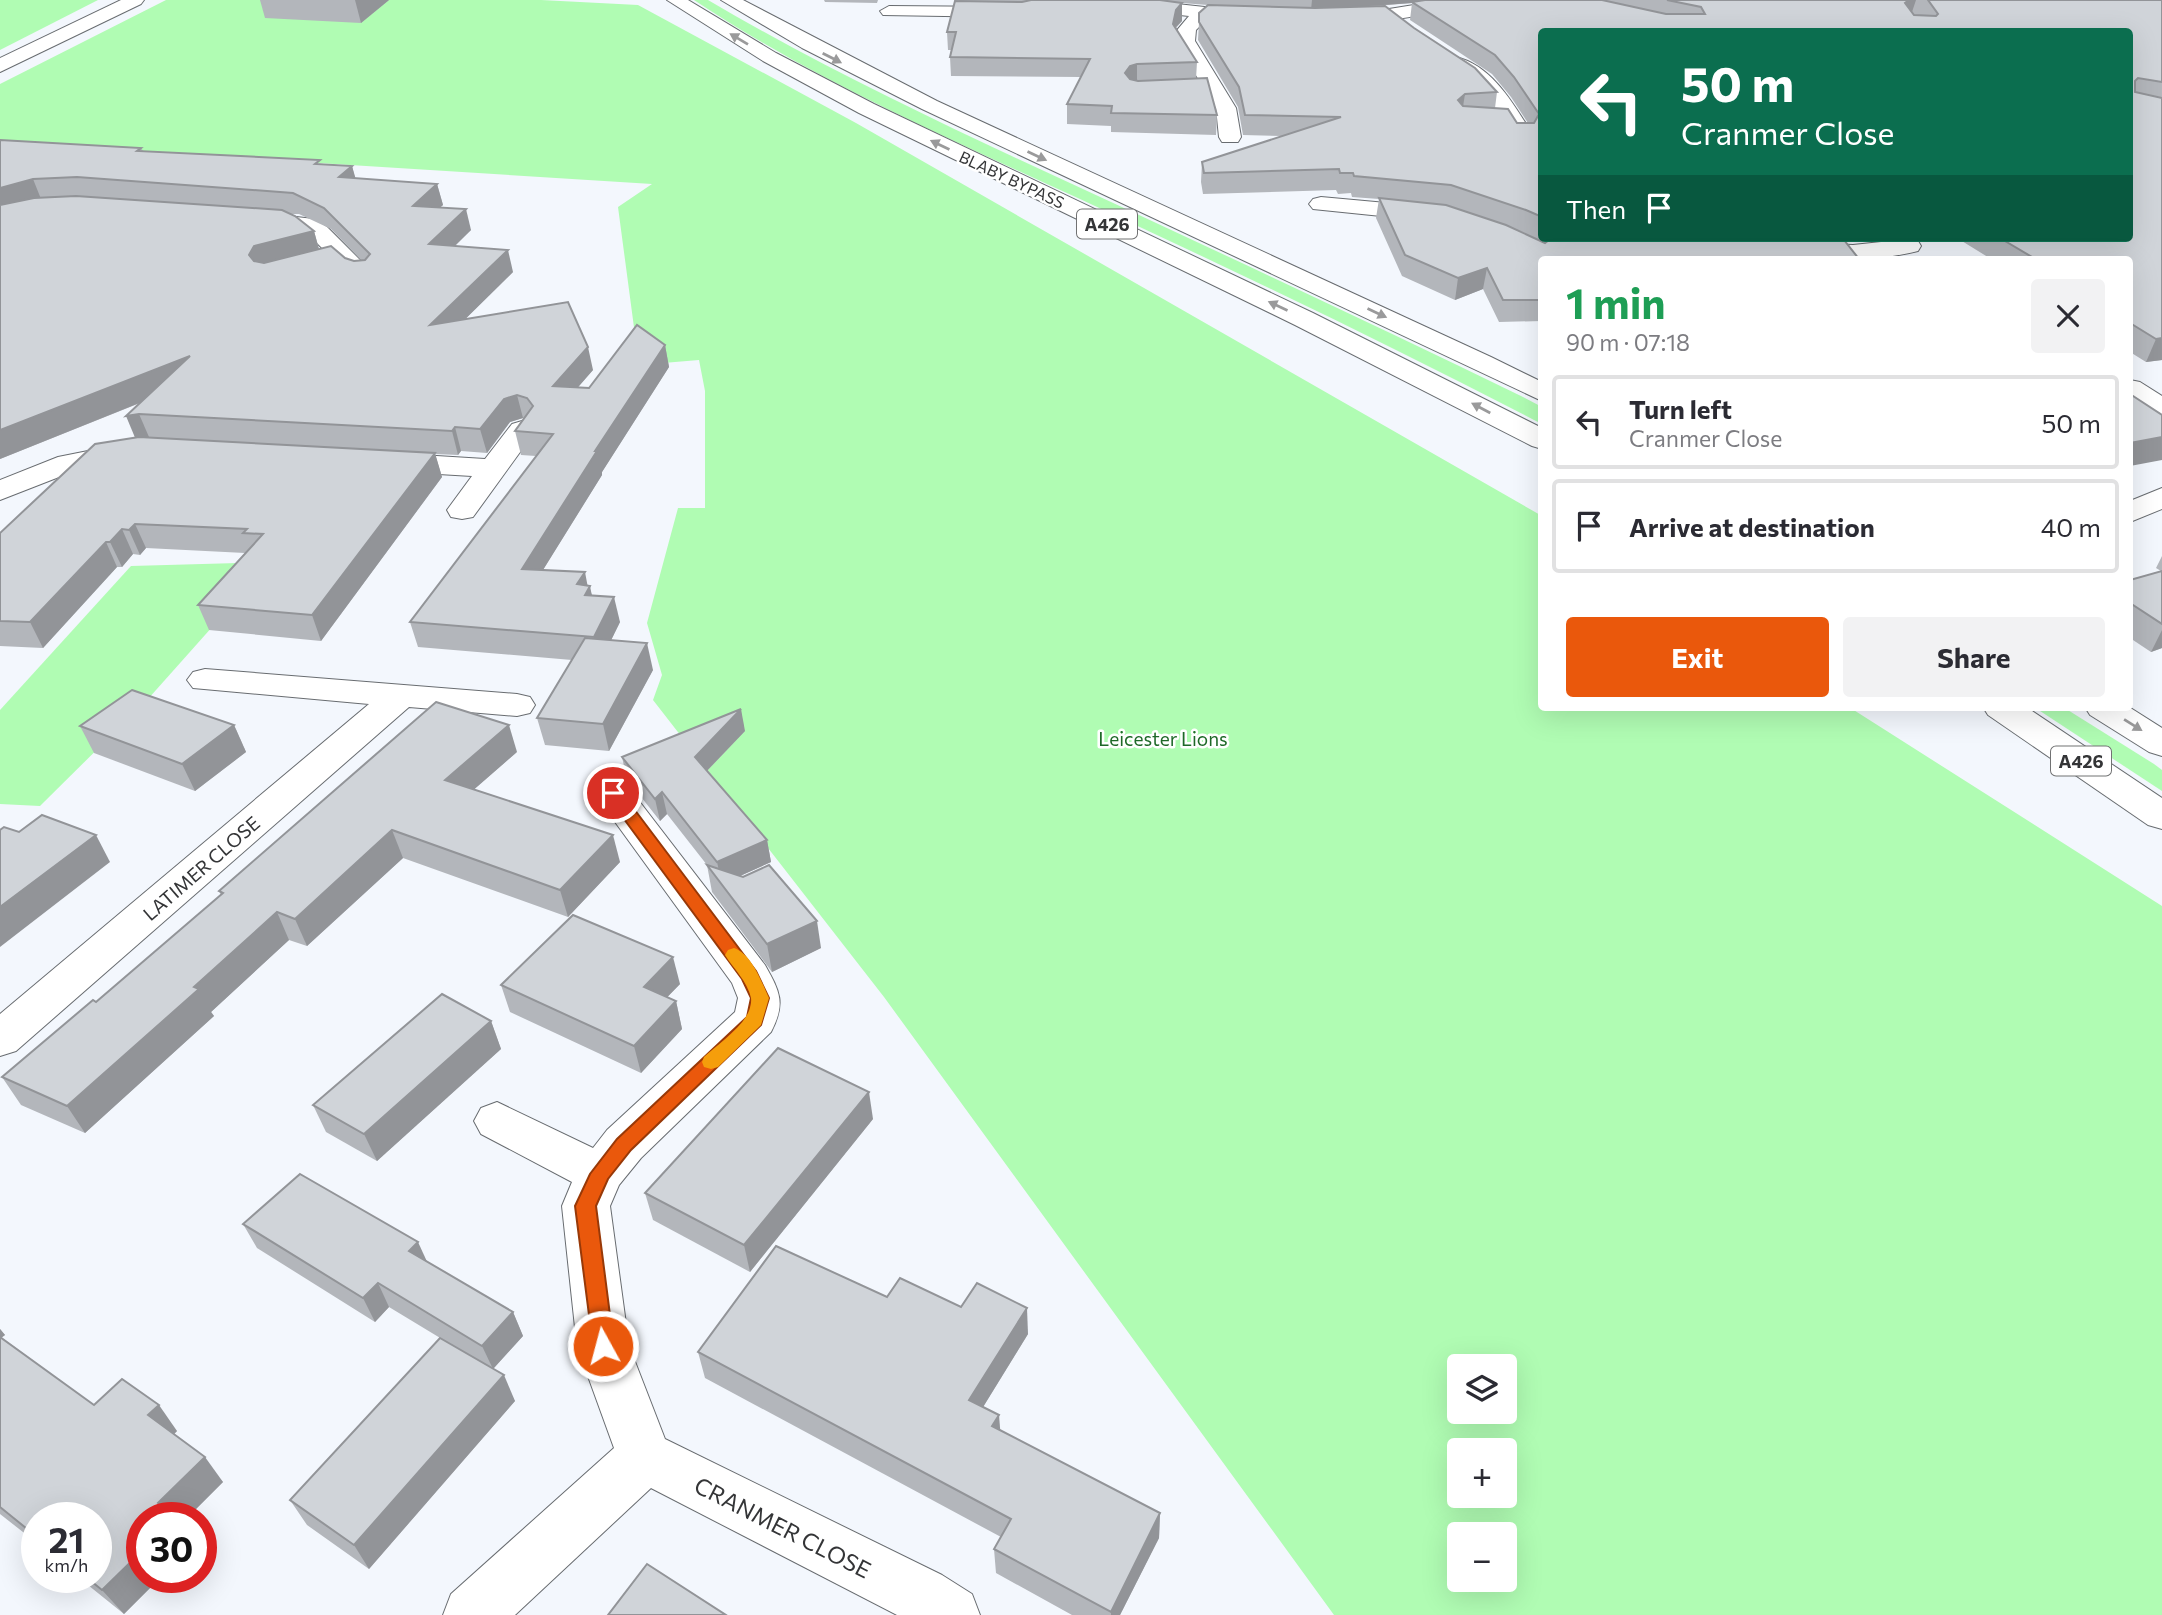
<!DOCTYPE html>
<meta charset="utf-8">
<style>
body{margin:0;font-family:Commissioner,sans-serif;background:#f2f2f3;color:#2b2b33;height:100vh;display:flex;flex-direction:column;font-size:26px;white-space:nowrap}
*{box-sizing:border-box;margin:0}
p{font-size:23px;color:#7c7c81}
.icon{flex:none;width:38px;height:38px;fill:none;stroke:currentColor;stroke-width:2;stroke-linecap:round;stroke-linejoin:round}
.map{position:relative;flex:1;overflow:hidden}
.drawer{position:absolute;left:1538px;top:256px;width:595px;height:455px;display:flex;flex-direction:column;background:#fff;border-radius:7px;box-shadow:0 7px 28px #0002}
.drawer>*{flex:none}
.banner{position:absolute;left:1538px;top:28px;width:595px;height:214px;border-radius:7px;box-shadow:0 7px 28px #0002;background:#0b6e4f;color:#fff;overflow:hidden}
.controls{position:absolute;left:1447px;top:1354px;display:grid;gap:14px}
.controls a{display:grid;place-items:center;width:70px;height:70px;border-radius:7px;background:#fff;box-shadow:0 7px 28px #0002;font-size:35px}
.speed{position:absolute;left:21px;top:1502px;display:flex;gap:14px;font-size:35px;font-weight:700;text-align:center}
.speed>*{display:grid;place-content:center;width:91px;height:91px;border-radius:50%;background:#fff;box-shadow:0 7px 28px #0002;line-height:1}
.speed small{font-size:18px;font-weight:400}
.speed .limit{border:10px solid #d22;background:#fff;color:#111}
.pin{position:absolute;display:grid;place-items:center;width:60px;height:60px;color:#fff;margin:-30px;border:4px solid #fff;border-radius:50%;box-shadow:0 2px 7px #0007}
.me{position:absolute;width:77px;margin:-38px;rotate:353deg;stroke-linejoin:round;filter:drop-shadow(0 0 5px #0008)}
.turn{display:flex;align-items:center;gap:24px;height:147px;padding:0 28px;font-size:32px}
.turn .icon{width:91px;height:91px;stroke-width:2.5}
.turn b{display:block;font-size:49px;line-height:60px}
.then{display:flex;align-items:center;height:66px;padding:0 28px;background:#0003;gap:14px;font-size:26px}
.round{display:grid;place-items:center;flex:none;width:74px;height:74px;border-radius:7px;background:#f2f2f3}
.headline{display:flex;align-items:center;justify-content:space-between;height:119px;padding:0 28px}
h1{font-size:42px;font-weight:700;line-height:52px;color:#1e9e55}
.button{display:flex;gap:14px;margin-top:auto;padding:14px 28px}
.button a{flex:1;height:80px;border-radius:7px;background:#ea580c;color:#fff;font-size:28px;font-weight:700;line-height:80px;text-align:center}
.button a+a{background:#f2f2f3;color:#2b2b33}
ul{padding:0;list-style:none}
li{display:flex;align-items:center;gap:21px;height:94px;margin:0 14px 10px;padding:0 14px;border:4px solid #e1e1e2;border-radius:7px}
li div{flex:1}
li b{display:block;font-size:26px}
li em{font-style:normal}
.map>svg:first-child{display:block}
.green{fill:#b0fcb3;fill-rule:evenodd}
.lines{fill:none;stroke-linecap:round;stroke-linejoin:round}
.minor-casing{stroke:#686c70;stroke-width:2}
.major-casing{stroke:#686c70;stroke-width:2}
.minor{fill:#fff;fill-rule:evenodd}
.major{fill:#fff;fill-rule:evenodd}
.wall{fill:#b3b6bb;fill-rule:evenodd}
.shaded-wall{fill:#929498}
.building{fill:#d0d4d9;stroke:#929498;stroke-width:2}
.oneway{fill:#9a9a9b}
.route{fill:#ea580c;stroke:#983908;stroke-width:2}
.slow{fill:#f59e0b}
.labels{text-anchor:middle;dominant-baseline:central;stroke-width:5;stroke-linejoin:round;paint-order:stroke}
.far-street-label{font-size:16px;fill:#343537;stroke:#fff}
.shield{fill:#fff;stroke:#717273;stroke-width:2}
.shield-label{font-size:18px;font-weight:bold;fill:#343537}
.park-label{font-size:19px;fill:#1e6928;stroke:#fff}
.street-label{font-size:19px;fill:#343537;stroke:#fff}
.near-street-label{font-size:23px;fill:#343537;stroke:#fff}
</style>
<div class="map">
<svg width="2162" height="1615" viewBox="0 0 2162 1615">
<rect width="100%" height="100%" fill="#f3f7fd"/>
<!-- green -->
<g class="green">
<path d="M0,0H98L0,50Z"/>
<path d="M166,0H541L638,5L856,123L1542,516V707H1849L2162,906V1615H1334L884,997L653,700L662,675L647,623L678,508H705V391L699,360L639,365L618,207L652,184L0,143V84ZM1460,1367H1505V1412H1460ZM1460,1451H1505V1496H1460ZM1460,1535H1505V1580H1460Z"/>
<path d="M694,0H708C842,79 983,143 1124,208C1257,270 1390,332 1521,396L1542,407V424C1390,345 1235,271 1080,199C949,139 814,80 694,0Z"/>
<path d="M270,562L148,699L40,806L0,804V710L131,566Z"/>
<path d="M2034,707H2063L2154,764L2162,770V791Z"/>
</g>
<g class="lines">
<!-- minor casing -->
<g class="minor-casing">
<g id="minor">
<path d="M121,0H144L141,4L0,72V58Z"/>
<path d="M1077,0H1140L1260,13L1262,17L1260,21L1253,23L1208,18L1196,30L1195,41L1236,108L1241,137L1238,142H1222L1219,137L1216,108L1175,41L1178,29L1189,16L1086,5Z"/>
<path d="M1445,0H1486L1477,5C1454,9 1348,32 1335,17L1344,11L1389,9Z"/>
<path d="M889,6L1006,7L1015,12L1006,17L883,15L880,11Z"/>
<path d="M1456,57C1493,66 1514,105 1533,135L1530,140H1514C1503,124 1496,106 1482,92C1472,81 1455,75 1446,63L1449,59Z"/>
<path d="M1321,197L1430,207L1438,209L1442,214L1438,219L1430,221L1313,209L1309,204L1313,199Z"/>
<path d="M252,212L314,219L327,227L374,274L371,279L362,281L353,279L311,237L300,231L244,224L240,219L244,214Z"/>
<path d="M1909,239L1918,241L1921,246L1918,251C1881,260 1832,264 1794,255L1791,250L1794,245L1803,243L1853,245Z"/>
<path d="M2130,380L2140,382L2162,396V417L2152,414L2130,400Z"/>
<path d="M522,421L532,424L536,430L473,517L462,519L451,517L447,510L472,476L388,471L377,468L373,462L377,456L388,453L485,459L512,424Z"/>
<path d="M128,443L138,446L143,452L138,458L77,470L0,500V480L58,457Z"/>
<path d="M2162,488V509L2130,522V501Z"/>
<path d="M205,669L517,694L530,697L535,705L530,713L517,716L409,707L16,1051L0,1056V1014L369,704L193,688L187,680L193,672Z"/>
<path d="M613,780L626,784L765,965C780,992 786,1003 771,1032L641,1158L619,1185L610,1206L629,1346L665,1439L942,1575L972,1594L980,1615H897L651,1488L515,1615H443L451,1594L614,1448L577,1346L562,1206L572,1182L481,1134L474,1121L481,1108L497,1102L593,1148L607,1130L735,1012L738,998L732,983L594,793L600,784Z"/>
</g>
</g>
<!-- major casing -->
<g class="major-casing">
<g id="major">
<path d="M667,0H688L776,53L874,104L1313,313L1542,428V449L1532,446L1295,325L859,113L763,61Z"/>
<path d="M721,0H743L937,101L1491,357L1542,382V401L922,109L802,48Z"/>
<path d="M1983,707H2026L2162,798V829L2148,825L1988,715Z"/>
<path d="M2085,707H2129L2162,728V756L2149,752L2090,715Z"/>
</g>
</g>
<!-- minor -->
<use href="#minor" class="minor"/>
<!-- major -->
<use href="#major" class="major"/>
</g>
<!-- wall -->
<g class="wall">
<path d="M260,0H389L361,23L265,18Z"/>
<path d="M824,0H878L877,3L825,2Z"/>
<path d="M959,0H2162V360L2146,362L2130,352V259H1991L1957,238H2130L1542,32V238H1823L1542,259V321L1499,322L1483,289L1455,300L1402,276L1376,218L1379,199L1352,197L1351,193L1338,194L1336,190L1203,194L1201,182L1202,162L1282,136L1243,135L1238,107L1198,40L1199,22L1208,5L1182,3V21L1176,28L1197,62L1196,79L1217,115L1216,135L1111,132V126L1067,124V104L1081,77L951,76L950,57L951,50H948L947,32ZM1412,3L1410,20L1492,74L1511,97L1528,123H1517L1495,108L1497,92L1376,6ZM1511,228L1522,232L1546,243H1545Z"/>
<path d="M0,140L141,148L143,151L352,166L355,178L437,184L443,205L440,207L471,230L455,246L513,272L465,319L593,370L578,387L589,388L665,345L669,367L602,472V475L543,570L588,585L592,595L620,622L611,640L653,670L609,751L545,745L537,718L572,660L418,647L410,622L536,456L521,455L515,431L524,419L523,418L510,422L487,453L461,451L458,455L435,454L442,477L321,641L209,630L198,605L245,553L146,548L140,555L133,554L122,567H117L43,648L0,646V533L135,437L140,403L0,459ZM290,214H299L331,229L361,260L354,261L319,249L314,231Z"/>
<path d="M2162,556V648L2151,652L2130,638V580L2161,571L2156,568Z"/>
<path d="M234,725L246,752L195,791L94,753L80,726Z"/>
<path d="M745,731L707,771L767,840L771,862L740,876L821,948L772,972L712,892L707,865L667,814L660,821L627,779L622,757Z"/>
<path d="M517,752L474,789L620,862L568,917L403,858L307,946L289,940L211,1012L214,1016L85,1133L21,1105L2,1077L96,1002L221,895L219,891Z"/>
<path d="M680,984L667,997L676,1001L682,1029L641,1073L510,1012L501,985Z"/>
<path d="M491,1021L501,1049L377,1161L326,1132L313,1105Z"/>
<path d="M873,1119L750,1272L653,1220L645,1193Z"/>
<path d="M243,1224L427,1262L513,1312L523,1336L493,1369L515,1401L369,1569L307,1525L290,1500L465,1353L389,1307L375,1322L257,1248Z"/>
<path d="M887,1297L961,1307L1028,1334L983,1407L1000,1430L1160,1513L1159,1538L1120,1615H1072L996,1573L994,1549L1001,1537L705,1378L698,1352Z"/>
<path d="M0,1329L5,1335L1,1337L94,1405L177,1431L174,1434L223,1482L188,1517H142V1577H161L124,1614L78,1577H96L37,1517V1543L0,1514Z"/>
</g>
<!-- shaded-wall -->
<g class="shaded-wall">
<path d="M355,0H389L361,23Z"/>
<path d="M1312,0H1463L1412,2V3L1311,10Z"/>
<path d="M1909,0H1916L1912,12L1905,3Z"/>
<path d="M1182,3V21L1175,28L1173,24L1176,10Z"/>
<path d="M1137,64V83L1129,85L1125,73L1130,66Z"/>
<path d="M1465,94L1462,113L1458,100Z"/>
<path d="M352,166L358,187L339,177Z"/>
<path d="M33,179L41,199L0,211V188Z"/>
<path d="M437,184L443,205L418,227L413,206Z"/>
<path d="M466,209L471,230L435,265L429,244Z"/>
<path d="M314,231L320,253L257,276L249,255L254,246Z"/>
<path d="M1557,238H1612L1555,247Z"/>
<path d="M508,250L513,272L436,348L430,325Z"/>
<path d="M1487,268L1483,289L1455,300L1458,278Z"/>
<path d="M2162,338V360L2146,362L2156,339Z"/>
<path d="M665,345L669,367L602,472V475L528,594L522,569L595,451Z"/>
<path d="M588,347L593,370L559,409L553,386Z"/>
<path d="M190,356L199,379L0,459V430Z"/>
<path d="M517,395L523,418L510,422L487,453L480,429L504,399Z"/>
<path d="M139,414L149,437L136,440L126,416Z"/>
<path d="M455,427L461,451L458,455L452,431Z"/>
<path d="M2162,437V460L2130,466V443Z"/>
<path d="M435,453L442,477L321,641L312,615Z"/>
<path d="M135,524L146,548L140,555L129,530Z"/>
<path d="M122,529L133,554L122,567L110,542Z"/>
<path d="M106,542L117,567L43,648L30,622Z"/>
<path d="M585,572L588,588L590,586L595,611L577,584Z"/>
<path d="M614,597L620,622L600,663L594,637Z"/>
<path d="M2162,630V648L2151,652Z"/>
<path d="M647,643L653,670L609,751L603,724Z"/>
<path d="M741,709L745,731L699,779L695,757Z"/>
<path d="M234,725L246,752L195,791L182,764Z"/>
<path d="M509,725L517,752L454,807L445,780Z"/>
<path d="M662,792L667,814L660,821L655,799Z"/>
<path d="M392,830L403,858L307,946L295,919Z"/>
<path d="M96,835L110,862L0,947V907Z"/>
<path d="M613,835L620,862L568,917L560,890Z"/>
<path d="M767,840L771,862L722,884L717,862Z"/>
<path d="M277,912L289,940L211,1012L214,1016L85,1133L67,1106L194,987Z"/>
<path d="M817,921L821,948L772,972L767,944Z"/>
<path d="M673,957L680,984L651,1014L644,987Z"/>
<path d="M676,1001L682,1029L641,1073L634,1046Z"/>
<path d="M491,1021L501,1049L377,1161L364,1134Z"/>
<path d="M869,1092L873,1119L750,1272L744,1245Z"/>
<path d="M418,1242L429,1266L409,1251Z"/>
<path d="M378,1283L389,1307L375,1322L363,1298Z"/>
<path d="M1027,1308L1028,1334L972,1425L969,1400Z"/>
<path d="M513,1312L523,1336L493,1369L482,1346Z"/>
<path d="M0,1329L5,1335L0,1339Z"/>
<path d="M504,1375L515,1401L369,1569L354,1545Z"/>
<path d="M159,1405L177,1431L167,1441L148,1415Z"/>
<path d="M999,1415L1001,1440L992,1426Z"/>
<path d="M205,1457L223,1482L188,1517H169L158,1503Z"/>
<path d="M1160,1513L1159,1538L1120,1615H1111V1612Z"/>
<path d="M142,1551V1577H161L124,1614L102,1590Z"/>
</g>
<!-- building -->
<g class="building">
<path d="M1031,0H1160L1182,3L1176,10L1173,24L1197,62L1137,64L1130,66L1125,73L1130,79L1138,81L1207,78L1217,115L1111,113L1112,106L1067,104L1090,59L950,57L956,32H947L955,1L1022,2Z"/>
<path d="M1425,0H1602L1666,14H1705L1701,7L1667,0H1909L1905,3L1914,15L1936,16L1938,14L1928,0H2162V82L2138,78L2135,81V92L2162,98V338L2156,339L2130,323V259H2026L2023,257H2032L2000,238H2130V32H1542V217L1526,210L1451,185L1354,176L1353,173H1340L1339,169L1204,173L1202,162L1341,117L1245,115L1239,87L1199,22V13L1208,5L1315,8L1385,6L1414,28L1475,68L1497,92L1465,94L1458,100L1463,106L1508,109L1517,123H1534L1539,114L1514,77L1495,55L1412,2Z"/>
<path d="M0,140L141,148L137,151L320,160L315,164L352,166L339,177L437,184L413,206L466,209L429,244L508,250L430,325L568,302L588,347L553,386L589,388L637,325L665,345L595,451H597L522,569L585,572L577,584L590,586L585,595L614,597L594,637L410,622L553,434L515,431L533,406L527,398L517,395L504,399L480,429L455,427L452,431L139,414L126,416L190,356L0,430V205L34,198L76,196L282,210L295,216L314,231L254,246L249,255L254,261L264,263L331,246L345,258L354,261L365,260L370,254L324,208L293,193L77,177L33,179L0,188Z"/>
<path d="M1379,198L1446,205L1506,225L1545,243L1549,240H1594L1621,238H1811L1844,240L1859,259H1542V300H1503L1487,268L1458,278L1405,255Z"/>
<path d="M2130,394L2162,415V437L2130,443Z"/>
<path d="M139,437L435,453L312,615L198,605L263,534L243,533L247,529L135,524L129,530L122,529L110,542H106L30,622L0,621V533L95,444Z"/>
<path d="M2162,571V624L2130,603V580Z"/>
<path d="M585,638L647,643L603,724L537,718Z"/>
<path d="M132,690L234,725L182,764L80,726Z"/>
<path d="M436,702L509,725L445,780L613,835L560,890L392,830L295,919L277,912L194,987L199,989L67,1106L2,1077L93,1000L96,1002L223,893L219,891Z"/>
<path d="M741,709L695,757L767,840L717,862L662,792L655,799L622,757Z"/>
<path d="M42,815L96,835L0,907V830L4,827L19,832Z"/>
<path d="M707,865L743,877L769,865L817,921L767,944Z"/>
<path d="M573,915L673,957L644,987L676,1001L634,1046L501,985Z"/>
<path d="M442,994L491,1021L364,1134L313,1105Z"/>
<path d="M778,1048L869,1092L744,1245L645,1193Z"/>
<path d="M300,1174L418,1242L409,1251L513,1312L482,1346L378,1283L363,1298L243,1224Z"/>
<path d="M776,1246L887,1297L900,1278L961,1307L977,1283L1027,1308L969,1400L999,1415L992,1426L1160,1513L1111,1612L994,1549L1011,1519L698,1352Z"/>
<path d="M0,1337L94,1405L122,1379L159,1405L148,1415L205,1457L158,1503L176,1517H142V1551L102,1590L86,1577H96V1517H37V1537L0,1507Z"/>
<path d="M440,1338L504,1375L354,1545L290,1500Z"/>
<path d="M647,1564L726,1615H608Z"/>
</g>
<!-- one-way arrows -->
<defs><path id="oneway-solid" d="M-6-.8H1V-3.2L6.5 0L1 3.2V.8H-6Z" transform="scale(1.75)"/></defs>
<g class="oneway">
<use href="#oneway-solid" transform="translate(739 39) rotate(-149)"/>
<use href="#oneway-solid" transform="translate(832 58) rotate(27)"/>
<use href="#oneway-solid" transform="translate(940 145) rotate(-154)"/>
<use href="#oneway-solid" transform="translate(1037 156) rotate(25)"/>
<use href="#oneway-solid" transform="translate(1278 306) rotate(-155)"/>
<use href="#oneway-solid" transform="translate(1377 313) rotate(25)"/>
<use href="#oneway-solid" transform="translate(1481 408) rotate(-152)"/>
<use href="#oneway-solid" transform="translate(2133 725) rotate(32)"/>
</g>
<!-- route -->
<path class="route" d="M613,787L619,789L756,971L769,998L761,1025L631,1150L608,1179L596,1206L614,1346L611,1352L603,1355L596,1352L593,1346L575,1206L590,1174L617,1139L747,1017L751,998L742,979L607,796L605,793L607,789Z"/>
<!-- slow -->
<path class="slow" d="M734,948C752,954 762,983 769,998L761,1025L718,1067L711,1069L704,1067L702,1062L704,1057C719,1043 754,1021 751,998C748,982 733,968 725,955L728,950Z"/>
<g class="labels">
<!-- far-street labels -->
<g class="far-street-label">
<text transform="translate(1012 179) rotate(25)">BLABY BYPASS</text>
</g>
<!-- shield labels -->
<g class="shield">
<rect x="1077" y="209.5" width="60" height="29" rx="5"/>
<rect x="2051" y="746.5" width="60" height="29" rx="5"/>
</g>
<g class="shield-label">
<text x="1107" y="224">A426</text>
<text x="2081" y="761">A426</text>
</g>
<!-- park labels -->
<g class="park-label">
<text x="1163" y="738">Leicester Lions</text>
</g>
<!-- street labels -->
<g class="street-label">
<text transform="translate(201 868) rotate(-41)">LATIMER CLOSE</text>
</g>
<!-- near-street labels -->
<g class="near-street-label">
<text transform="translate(783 1527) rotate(27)">CRANMER CLOSE</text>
</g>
</g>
</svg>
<div class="controls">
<a><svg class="icon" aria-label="layers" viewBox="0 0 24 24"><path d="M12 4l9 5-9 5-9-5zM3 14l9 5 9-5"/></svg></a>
<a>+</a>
<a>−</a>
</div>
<div class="speed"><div>21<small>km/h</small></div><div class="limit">30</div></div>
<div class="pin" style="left:613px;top:793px;background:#d93025"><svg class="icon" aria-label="arrive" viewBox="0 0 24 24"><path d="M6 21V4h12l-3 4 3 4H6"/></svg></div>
<svg class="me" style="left:603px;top:1346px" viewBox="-20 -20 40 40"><circle r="17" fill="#ea580c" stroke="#fff" stroke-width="3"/><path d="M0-11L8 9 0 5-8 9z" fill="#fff"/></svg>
<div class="banner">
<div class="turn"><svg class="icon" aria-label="left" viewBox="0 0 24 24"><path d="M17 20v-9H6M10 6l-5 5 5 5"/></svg><div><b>50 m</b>Cranmer Close</div></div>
<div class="then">Then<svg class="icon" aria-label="arrive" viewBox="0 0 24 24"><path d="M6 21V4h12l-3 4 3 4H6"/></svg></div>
</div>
<section class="drawer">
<div class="headline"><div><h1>1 min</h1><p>90 m · 07:18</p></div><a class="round"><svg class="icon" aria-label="close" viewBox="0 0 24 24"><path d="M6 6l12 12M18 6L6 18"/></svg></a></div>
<ul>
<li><svg class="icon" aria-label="left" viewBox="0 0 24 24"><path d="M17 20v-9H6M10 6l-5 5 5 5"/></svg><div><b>Turn left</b><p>Cranmer Close</p></div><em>50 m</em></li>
<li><svg class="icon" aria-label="arrive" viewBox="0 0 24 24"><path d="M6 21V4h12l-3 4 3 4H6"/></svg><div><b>Arrive at destination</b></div><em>40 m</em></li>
</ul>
<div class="button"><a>Exit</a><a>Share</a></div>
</section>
</div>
